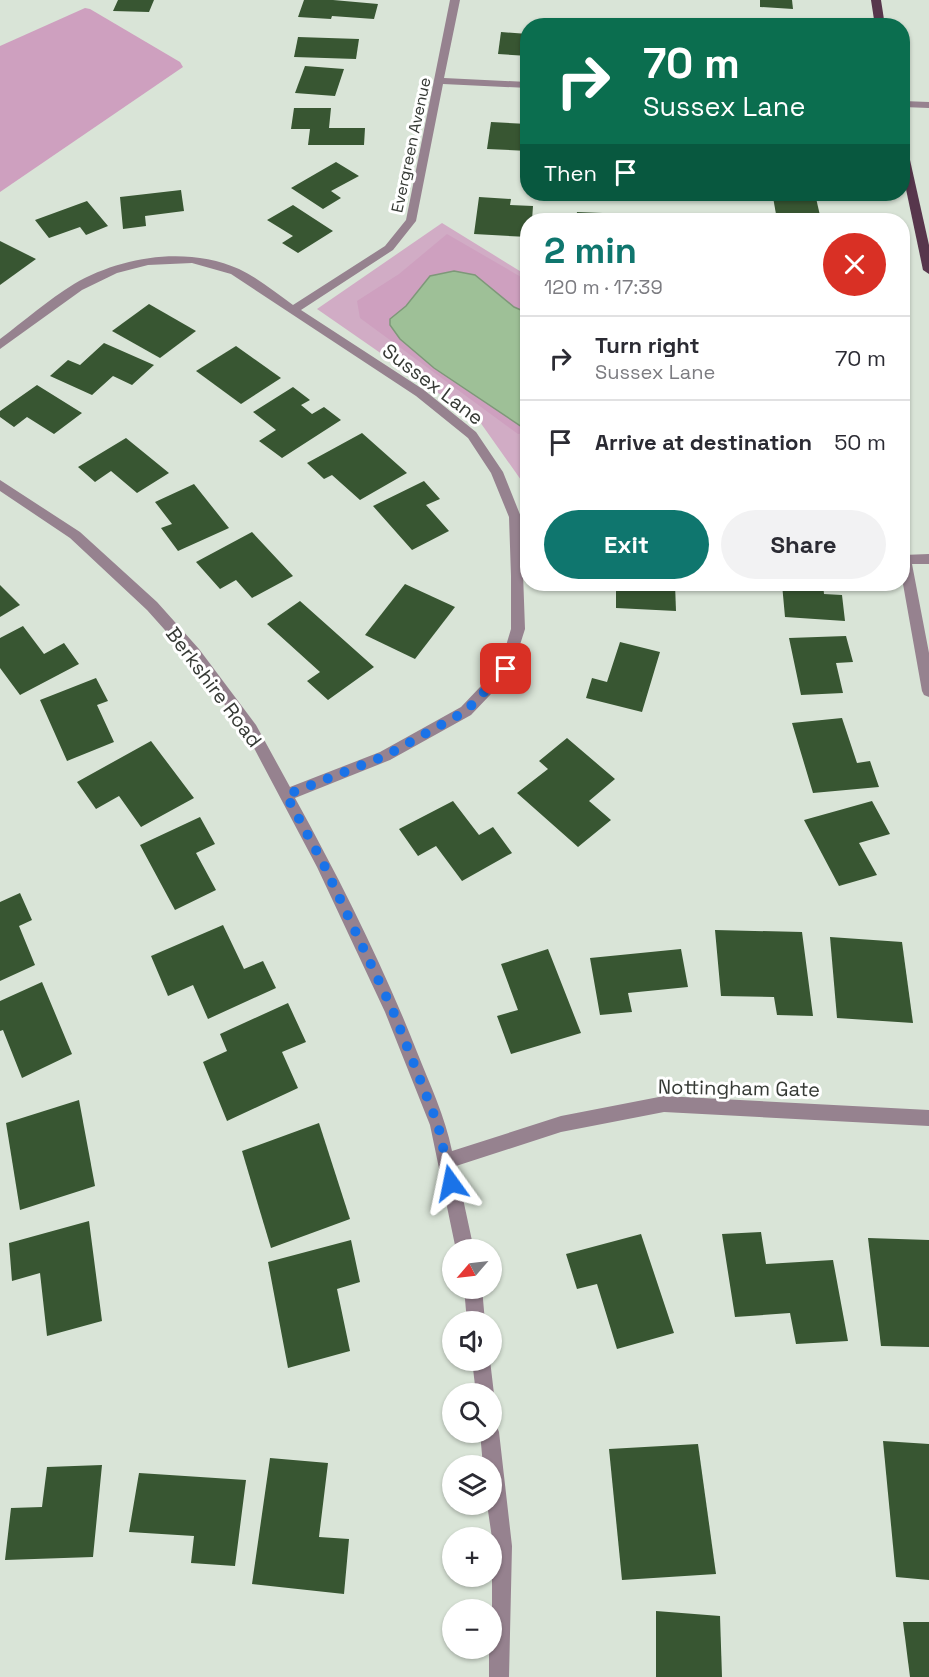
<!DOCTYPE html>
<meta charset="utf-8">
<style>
body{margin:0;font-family:"Space Grotesk",sans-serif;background:#f2f2f3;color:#2b2b33;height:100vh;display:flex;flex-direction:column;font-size:22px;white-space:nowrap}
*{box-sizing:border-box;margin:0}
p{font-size:20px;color:#7c7c81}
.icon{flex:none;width:33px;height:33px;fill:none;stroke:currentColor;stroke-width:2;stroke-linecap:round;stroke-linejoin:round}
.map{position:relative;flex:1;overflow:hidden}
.side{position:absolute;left:520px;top:213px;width:390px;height:378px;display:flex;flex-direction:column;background:#fff;border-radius:24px;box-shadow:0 2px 4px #0004}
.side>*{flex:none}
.hud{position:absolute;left:520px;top:18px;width:390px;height:183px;border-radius:24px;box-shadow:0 2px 4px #0004;background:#0b6e4f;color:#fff;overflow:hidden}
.needle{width:39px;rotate:242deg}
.tools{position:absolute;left:442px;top:1239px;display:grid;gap:12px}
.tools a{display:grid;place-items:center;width:60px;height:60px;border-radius:50%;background:#fff;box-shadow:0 2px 4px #0004;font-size:30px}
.pin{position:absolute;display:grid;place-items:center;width:51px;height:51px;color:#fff;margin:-26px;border-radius:12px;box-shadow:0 3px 9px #0006}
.me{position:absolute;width:66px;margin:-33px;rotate:348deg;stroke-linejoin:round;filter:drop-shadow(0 0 4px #0008)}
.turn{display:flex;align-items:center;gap:21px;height:126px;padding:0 24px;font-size:27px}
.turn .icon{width:78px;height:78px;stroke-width:2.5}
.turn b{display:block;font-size:42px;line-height:51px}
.then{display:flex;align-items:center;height:57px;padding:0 24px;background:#0003;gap:12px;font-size:22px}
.round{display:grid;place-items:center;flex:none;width:63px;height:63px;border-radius:32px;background:#f2f2f3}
.summary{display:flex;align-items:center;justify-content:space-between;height:102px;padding:0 24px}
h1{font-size:36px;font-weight:700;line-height:45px;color:#0f766e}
.cta{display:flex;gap:12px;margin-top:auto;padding:12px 24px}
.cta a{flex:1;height:69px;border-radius:36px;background:#0f766e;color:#fff;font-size:24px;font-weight:700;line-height:69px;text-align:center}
.cta a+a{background:#f2f2f3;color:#2b2b33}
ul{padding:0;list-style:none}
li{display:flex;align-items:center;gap:18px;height:84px;padding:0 24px;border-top:2px solid #e1e1e2}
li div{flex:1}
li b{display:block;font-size:22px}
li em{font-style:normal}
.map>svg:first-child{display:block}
.green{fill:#d1acc5}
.forest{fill:#cea0bf}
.water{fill:#9ec097;stroke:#7e9879;stroke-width:1.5}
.building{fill:#385632}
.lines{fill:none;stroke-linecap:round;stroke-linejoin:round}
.minor{fill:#96828f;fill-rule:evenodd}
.major{fill:#57364c;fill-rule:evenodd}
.route{stroke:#1a73e8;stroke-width:10;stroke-dasharray:0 18}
.labels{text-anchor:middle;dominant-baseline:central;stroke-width:6;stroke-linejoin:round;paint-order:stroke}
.far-street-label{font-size:16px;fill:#353934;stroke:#fff}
.street-label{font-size:20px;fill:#353934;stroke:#fff}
</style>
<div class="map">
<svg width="929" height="1677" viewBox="0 0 929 1677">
<rect width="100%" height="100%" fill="#d9e4d7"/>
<!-- green -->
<path class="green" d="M442,223L528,276V480H521L480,422L317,309Z"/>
<!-- forest -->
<g class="forest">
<path d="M85,8L90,9L180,62L183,67L0,192V46Z"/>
<path d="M447,234L528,281V433L518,434L360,318L357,301L399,274Z"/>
</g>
<!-- water -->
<path class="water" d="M454,271L475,275L514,307L528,313V431L434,368L400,339L390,325V319L406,306L430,276Z"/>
<!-- building -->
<g class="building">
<path d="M118,0H154L149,12L113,11Z"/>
<path d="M304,0H333L378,4L374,19L332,16L331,19L298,17Z"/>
<path d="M760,0H792L793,9L760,7Z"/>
<path d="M738,19L763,21L762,26H738Z"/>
<path d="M501,32L528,34V56L498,54Z"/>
<path d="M298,37L359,39L356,59L294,57Z"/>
<path d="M305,66L344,69L335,96L295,93Z"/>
<path d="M294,108H331L329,128H365L364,145H308L310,129H291Z"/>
<path d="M491,122L528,124V151L487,149Z"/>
<path d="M336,162L359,176L331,191L341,198L323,209L291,188Z"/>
<path d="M181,190L184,211L145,216L146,226L123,229L120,197Z"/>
<path d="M479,197L511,199L510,205L533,206L532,220H528V237L474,234Z"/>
<path d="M773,197L816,198L821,220H777Z"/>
<path d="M87,201L108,226L86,235L80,227L49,238L35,220Z"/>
<path d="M293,205L333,231L298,253L282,243L293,236L267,220Z"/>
<path d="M577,212L628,214L627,220H576Z"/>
<path d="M0,241L36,259L0,285Z"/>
<path d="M149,304L196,331L160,358L112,331Z"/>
<path d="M104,343L154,365L132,385L113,376L92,395L50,376L68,360L80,365Z"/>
<path d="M236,346L281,378L241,404L196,371Z"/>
<path d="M37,385L82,413L54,434L27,417L14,427L0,417V411Z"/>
<path d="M293,387L310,400L301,405L312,414L324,407L341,420L282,458L259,441L276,430L253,412Z"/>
<path d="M362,433L407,473L360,500L332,475L324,479L307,463Z"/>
<path d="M126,438L169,473L137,493L111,471L95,482L78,467Z"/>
<path d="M424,481L440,499L426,505L449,531L412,550L373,506Z"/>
<path d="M194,484L229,528L178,551L161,528L172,524L155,502Z"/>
<path d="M252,532L293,576L252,598L236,580L220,589L196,562Z"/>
<path d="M405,584L455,607L415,659L365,635Z"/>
<path d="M616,584H675L676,611L616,608Z"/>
<path d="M782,584H823L824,594L842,595L845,621L785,617Z"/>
<path d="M0,585L20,605L0,617Z"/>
<path d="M300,601L374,667L328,700L307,681L320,672L267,624Z"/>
<path d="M23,626L44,654L64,643L79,664L20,695L0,668V638Z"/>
<path d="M846,636L853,662L836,663L843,693L801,695L789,638Z"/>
<path d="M620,642L660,652L642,712L586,698L592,678L607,682Z"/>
<path d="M96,678L108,701L97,705L114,742L67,761L40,700Z"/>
<path d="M842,718L857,763L870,761L879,787L813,793L792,723Z"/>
<path d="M567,738L615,779L589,801L611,820L578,847L517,793L548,769L539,761Z"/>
<path d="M151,741L194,798L141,827L119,796L96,809L77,782Z"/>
<path d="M453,801L479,835L493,827L512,853L462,881L436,846L418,856L399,829Z"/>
<path d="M872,801L890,834L859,843L877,875L839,886L804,820Z"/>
<path d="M200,817L215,844L196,853L216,890L175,910L140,845Z"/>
<path d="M20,893L32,920L19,926L35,965L0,981V902Z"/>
<path d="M223,925L244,969L263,961L276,988L208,1019L193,985L168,996L151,956Z"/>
<path d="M715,930L802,932L813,1016L777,1015L774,997L721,996Z"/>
<path d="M830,937L902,942L913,1023L837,1018Z"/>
<path d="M548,949L581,1033L511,1054L497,1016L518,1010L501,964Z"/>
<path d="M681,949L688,987L628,993L632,1012L600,1015L590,958Z"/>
<path d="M42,982L72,1054L22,1078L3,1030L0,1031V1001Z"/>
<path d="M288,1003L306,1042L282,1052L298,1088L227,1121L203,1062L227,1051L220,1034Z"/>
<path d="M79,1100L95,1186L20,1210L6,1123Z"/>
<path d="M319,1123L350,1219L271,1248L242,1151Z"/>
<path d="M89,1221L102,1321L47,1336L40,1273L12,1281L9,1243Z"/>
<path d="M761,1232L766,1264L833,1260L848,1341L796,1344L790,1313L735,1317L722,1234Z"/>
<path d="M641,1234L674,1333L617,1349L597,1284L577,1289L566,1254Z"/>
<path d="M868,1238L929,1240V1347L881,1346Z"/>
<path d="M351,1240L360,1282L337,1289L350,1351L288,1368L268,1262Z"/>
<path d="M883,1441L929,1444V1580L896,1577Z"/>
<path d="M698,1444L716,1574L622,1580L609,1449Z"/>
<path d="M270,1458L328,1463L319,1537L349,1539L344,1594L252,1584Z"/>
<path d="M102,1465L93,1557L5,1560L11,1508L42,1507L47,1467Z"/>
<path d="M139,1473L246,1480L235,1566L191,1563L194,1536L129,1532Z"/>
<path d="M656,1611L720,1616L722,1677H656Z"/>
<path d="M903,1622H929V1677H910Z"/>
</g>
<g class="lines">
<!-- minor -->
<g class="minor">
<path d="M450,0H460L444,78L528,82V88L443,84L416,221L393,250L301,310L424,390L476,432L503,472L521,517L525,629L511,673L471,715L390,760L295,798C340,880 383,965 417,1052C430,1085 445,1116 452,1151L561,1116L664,1096L929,1110V1126L664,1112L561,1132L456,1166L474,1250H456L430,1125L385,1012L317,867L246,733L189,657L147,610L70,538L0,491V480L80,532L157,602L199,649L256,725L290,787L380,752L461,707L500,666L511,629V576L509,517L491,473L468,438L416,396L231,274L192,263L148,265L117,273L82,290L0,349V339C24,321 48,300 74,284C122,256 187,246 239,269C258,278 276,293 293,305L385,246L406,220Z"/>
<path d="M903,101L929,102V108L903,107Z"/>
<path d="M929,554V564H912L929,653V697L924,695L922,691L903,584V555Z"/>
<path d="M464,1288H482L485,1322H467Z"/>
<path d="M472,1360H490L494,1394L492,1400V1394H476Z"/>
<path d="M492,1424L496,1425L499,1432L512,1546L509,1677H489V1648H492V1538L487,1504H492V1466H483L480,1432H492Z"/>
</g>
<!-- major -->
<g class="major">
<path d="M871,0H881L885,26H875Z"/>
<path d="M903,148L908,151L929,245V274L923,270L903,175Z"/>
</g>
</g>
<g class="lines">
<!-- route -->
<path class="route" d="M451,1183L438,1125L393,1011L323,863L286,795L385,756L466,711L506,669"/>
</g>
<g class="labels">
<!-- far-street labels -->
<g class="far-street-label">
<text transform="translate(411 145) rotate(-78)">Evergreen Avenue</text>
</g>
<!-- street labels -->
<g class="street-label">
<text transform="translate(433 384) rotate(37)">Sussex Lane</text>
<text transform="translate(214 687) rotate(53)">Berkshire Road</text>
<text transform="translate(739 1088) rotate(1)">Nottingham Gate</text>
</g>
</g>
</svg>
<div class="tools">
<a><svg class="needle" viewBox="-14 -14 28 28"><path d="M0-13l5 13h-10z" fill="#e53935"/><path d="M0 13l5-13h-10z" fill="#7c7c81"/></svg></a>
<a><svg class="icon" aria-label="sound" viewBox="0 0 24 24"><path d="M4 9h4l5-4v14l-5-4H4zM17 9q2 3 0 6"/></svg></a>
<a><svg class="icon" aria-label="search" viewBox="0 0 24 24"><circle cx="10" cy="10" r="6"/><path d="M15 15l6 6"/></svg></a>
<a><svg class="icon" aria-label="layers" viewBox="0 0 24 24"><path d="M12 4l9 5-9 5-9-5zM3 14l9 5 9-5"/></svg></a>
<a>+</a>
<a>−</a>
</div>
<div class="pin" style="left:506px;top:669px;background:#d93025"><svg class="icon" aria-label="arrive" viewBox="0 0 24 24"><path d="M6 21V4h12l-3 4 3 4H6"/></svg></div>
<svg class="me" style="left:451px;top:1183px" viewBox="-20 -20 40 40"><path d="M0-17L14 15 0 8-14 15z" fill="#1a73e8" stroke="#fff" stroke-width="4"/></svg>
<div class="hud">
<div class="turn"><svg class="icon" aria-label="right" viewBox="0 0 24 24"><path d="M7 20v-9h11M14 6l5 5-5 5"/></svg><div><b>70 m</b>Sussex Lane</div></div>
<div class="then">Then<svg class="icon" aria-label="arrive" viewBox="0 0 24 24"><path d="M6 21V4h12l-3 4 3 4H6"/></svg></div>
</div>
<section class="side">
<div class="summary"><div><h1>2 min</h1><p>120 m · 17:39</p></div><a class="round" style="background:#d93025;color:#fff"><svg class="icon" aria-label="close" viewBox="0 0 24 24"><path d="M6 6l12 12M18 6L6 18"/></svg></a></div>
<ul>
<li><svg class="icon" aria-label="right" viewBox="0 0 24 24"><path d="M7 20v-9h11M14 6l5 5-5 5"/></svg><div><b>Turn right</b><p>Sussex Lane</p></div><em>70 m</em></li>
<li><svg class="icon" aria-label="arrive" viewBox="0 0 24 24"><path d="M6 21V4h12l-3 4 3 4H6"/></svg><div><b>Arrive at destination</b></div><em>50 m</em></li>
</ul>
<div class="cta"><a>Exit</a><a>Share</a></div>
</section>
</div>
